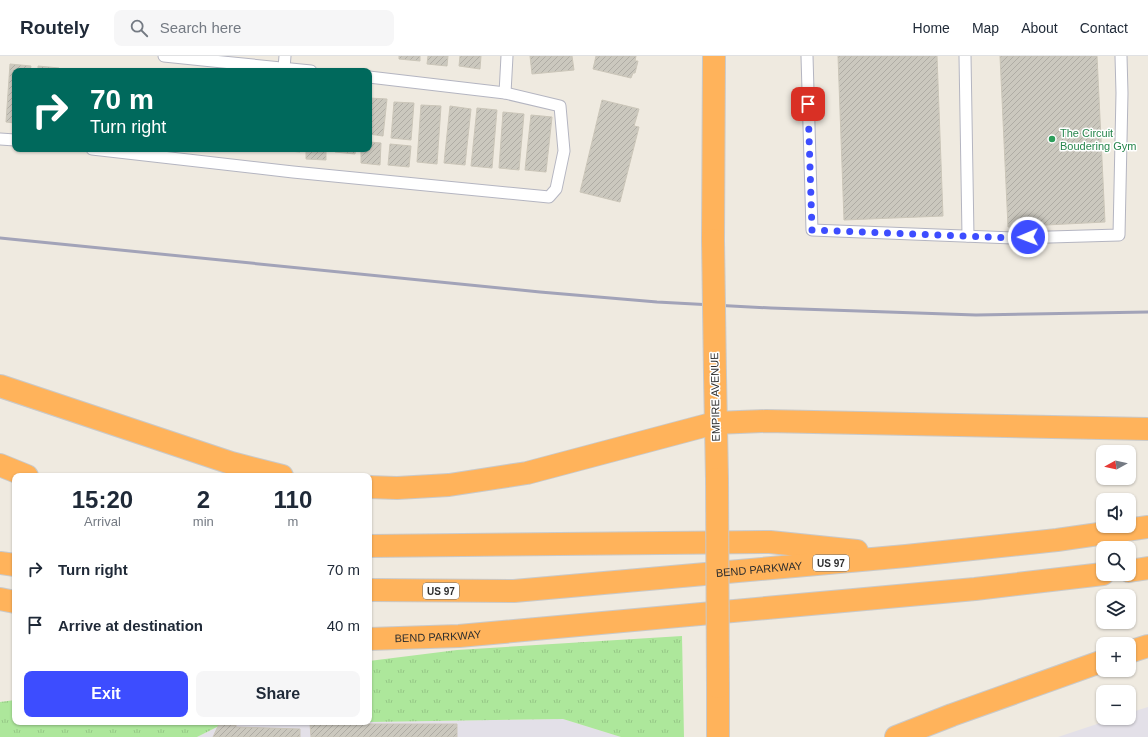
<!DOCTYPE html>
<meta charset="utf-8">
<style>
body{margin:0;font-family:Helvetica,sans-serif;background:#f6f6f7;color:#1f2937;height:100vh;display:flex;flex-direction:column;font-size:15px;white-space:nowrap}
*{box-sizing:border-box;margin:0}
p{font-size:13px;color:#747a83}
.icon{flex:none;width:22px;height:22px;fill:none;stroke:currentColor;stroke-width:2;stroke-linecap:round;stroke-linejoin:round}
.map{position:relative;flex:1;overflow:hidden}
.details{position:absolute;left:12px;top:417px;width:360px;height:252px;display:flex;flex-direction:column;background:#fff;border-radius:8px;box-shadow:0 1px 3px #0004}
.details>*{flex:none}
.hud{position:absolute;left:12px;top:12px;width:360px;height:84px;border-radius:8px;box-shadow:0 1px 3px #0004;background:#00695c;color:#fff;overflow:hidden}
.needle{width:26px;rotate:262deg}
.tools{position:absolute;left:1096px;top:389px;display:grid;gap:8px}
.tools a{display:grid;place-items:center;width:40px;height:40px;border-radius:8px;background:#fff;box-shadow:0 1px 3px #0004;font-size:20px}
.pin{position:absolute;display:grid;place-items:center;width:34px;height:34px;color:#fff;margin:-17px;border-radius:8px;box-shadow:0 2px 6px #0006}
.me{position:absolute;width:44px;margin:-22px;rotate:269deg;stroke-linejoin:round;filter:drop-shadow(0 0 3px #0008)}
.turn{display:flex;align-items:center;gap:14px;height:84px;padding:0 12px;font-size:18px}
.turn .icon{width:52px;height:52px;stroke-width:2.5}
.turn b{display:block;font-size:28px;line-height:34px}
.eta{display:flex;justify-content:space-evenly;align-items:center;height:68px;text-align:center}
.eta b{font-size:24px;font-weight:700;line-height:28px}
.action{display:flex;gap:8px;margin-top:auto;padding:8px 12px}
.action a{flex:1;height:46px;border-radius:8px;background:#3d4dff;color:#fff;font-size:16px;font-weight:700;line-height:46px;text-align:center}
.action a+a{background:#f6f6f7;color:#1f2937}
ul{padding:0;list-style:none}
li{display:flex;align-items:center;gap:12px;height:56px;padding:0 12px}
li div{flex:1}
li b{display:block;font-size:15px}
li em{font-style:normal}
header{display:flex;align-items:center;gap:24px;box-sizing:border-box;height:56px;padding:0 20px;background:#fff;border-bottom:1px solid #e0e1e3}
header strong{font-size:19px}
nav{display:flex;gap:22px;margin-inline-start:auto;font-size:14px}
.search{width:280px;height:36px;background:#f6f6f7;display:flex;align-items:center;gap:10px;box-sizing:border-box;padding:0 14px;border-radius:8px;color:#747a83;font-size:15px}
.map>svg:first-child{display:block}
.industrial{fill:#e3e0e8}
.grass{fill:url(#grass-tufts)}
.building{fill:url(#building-hatch);stroke:#cbc6b9}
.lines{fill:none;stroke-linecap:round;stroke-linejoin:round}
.lane-casing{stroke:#b4b5c1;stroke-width:13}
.highway-casing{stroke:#c9c9c9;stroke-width:24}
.lane{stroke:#fff;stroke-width:11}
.highway{stroke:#ffb35b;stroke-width:22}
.rail{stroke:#a2a3b8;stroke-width:3}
.highway-bridge-casing{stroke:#c9c9c9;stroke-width:24;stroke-linecap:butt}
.highway-bridge{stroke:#ffb35b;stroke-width:22}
.route{stroke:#3d4dff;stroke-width:7;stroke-dasharray:0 12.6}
.leisure-dot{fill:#2e9e5b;stroke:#fff;stroke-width:1.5}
.labels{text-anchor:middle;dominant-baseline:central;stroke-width:3;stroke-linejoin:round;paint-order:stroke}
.shield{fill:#fff;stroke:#6d6d6d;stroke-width:1}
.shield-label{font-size:10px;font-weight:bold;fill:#2e2e2e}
.leisure-label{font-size:11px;fill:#27864d;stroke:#fff;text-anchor:start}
.street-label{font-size:11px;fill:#2e2e2e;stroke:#fff}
</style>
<header>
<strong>Routely</strong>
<div class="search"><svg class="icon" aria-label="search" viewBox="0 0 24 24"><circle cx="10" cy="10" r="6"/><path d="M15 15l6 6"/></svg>Search here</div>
<nav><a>Home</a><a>Map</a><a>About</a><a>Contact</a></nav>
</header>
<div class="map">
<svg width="1148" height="681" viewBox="0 0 1148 681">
<defs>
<pattern id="grass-tufts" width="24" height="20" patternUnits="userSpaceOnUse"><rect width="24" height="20" fill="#ade79b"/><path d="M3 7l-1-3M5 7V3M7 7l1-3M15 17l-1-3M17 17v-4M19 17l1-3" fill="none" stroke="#95c686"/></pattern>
<pattern id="building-hatch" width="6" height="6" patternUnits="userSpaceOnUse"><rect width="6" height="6" fill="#cbc8be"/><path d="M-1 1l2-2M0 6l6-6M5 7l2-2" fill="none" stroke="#afaca4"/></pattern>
</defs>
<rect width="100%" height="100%" fill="#efeae0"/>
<!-- industrial -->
<g class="industrial">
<path d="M1148,651V681H1058L1115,662H1129V657Z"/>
<path d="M563,663L621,681H197L223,668Z"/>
</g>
<!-- grass -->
<g class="grass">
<path d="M682,580L684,681H621L563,663L369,666V605L457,594Z"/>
<path d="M15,644V666H339L223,668L197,681H0V646Z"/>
</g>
<!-- building -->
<g class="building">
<path d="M399,0H420V5L399,3Z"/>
<path d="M428,0H448L447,10L427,8Z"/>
<path d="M460,0H481L480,13L459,10Z"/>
<path d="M530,0H572L574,14L532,18Z"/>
<path d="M596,0H636L635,5H638L635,17H633L631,22L593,13Z"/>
<path d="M838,0H937L943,160L844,164Z"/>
<path d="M1000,0H1097L1105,166L1008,171Z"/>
<path d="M10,8L31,10L30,15H15V67L6,66Z"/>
<path d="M38,10L59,12L58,15H38Z"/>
<path d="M369,42L387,43L383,80L369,78Z"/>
<path d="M602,44L639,53L634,70L639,71L620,146L580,136Z"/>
<path d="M394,46L414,47L411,84L391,82Z"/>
<path d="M421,49L441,50L437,108L417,106Z"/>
<path d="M450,50L471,53L465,109L444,107Z"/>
<path d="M477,52L497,54L492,112L471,110Z"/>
<path d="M503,56L524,58L519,114L499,112Z"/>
<path d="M531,59L552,61L546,116L525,114Z"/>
<path d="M369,86L381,87L380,109L361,107V93H369Z"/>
<path d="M390,88L411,90L409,111L388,109Z"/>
<path d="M279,93H300V96L279,94Z"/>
<path d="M306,93H326V104L306,103Z"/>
<path d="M335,93H356L355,98L335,96Z"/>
<path d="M219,668L236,669V671L300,673V681H213Z"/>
<path d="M310,668H457V681H311Z"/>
</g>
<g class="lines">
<!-- lane casing -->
<g class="lane-casing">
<g id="lane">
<path d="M164,0L311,15"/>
<path d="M807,0L812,174L1013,182L1119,179L1122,37L1121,0"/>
<path d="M965,0L968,180"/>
<path d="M284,12L285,0"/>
<path d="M505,37L507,0"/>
<path d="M0,83L15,84"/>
<path d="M92,93L293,116L549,141L556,133L564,95L560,50L505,37L369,21"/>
</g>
</g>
<!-- highway casing -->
<g class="highway-casing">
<g id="highway">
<path d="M713,184L714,0"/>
<path d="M715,319L717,423"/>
<path d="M0,330L231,407L282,420"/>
<path d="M0,409L27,420"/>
<path d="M369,431L397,432L449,429L527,417L715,367L766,365L1148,373"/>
<path d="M369,490L770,486L857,495"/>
<path d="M0,507L15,509"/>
<path d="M1129,515L1148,512"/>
<path id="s1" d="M369,534L514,535L906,500L1057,484L1148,471"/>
<path d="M0,543L15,546"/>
<path id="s2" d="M369,583L459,580L975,533L1103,518"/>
<path d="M1129,596L1148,590"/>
<path d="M718,681V631"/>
<path d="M896,681L952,659L1103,605"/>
</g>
</g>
<!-- lane -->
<use href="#lane" class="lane"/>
<!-- highway -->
<use href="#highway" class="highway"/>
<!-- rail -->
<path class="rail" d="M0,182L540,236L657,246L771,252L976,259L1148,256"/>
<!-- highway-bridge casing -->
<g class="highway-bridge-casing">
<g id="highway-bridge">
<path d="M713,184L715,319"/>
<path d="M717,423L718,631"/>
</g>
</g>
<!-- highway-bridge -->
<use href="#highway-bridge" class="highway-bridge"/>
</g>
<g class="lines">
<!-- route -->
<path class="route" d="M808,48L812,174L1013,182L1028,181"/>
</g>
<!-- markers -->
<circle class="leisure-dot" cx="1052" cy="83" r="4"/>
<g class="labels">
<!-- shield labels -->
<g class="shield">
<rect x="813" y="499" width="36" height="16" rx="3"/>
<rect x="423" y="527" width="36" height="16" rx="3"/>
</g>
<g class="shield-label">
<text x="831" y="507">US 97</text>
<text x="441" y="535">US 97</text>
</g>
<!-- leisure labels -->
<g class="leisure-label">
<text x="1060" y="77">The Circuit<tspan x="1060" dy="13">Boudering Gym</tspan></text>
</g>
<!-- street labels -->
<g class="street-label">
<text transform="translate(715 341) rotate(-91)">EMPIRE AVENUE</text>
<text stroke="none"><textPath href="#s1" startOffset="391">BEND PARKWAY</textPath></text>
<text stroke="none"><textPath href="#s2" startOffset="69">BEND PARKWAY</textPath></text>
</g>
</g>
</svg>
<div class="tools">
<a><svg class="needle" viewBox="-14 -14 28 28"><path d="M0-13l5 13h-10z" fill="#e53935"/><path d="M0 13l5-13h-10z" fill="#747a83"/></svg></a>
<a><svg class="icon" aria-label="sound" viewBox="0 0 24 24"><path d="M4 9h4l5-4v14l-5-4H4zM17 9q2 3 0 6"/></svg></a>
<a><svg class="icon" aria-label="search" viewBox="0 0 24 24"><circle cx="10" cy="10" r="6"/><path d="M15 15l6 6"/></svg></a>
<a><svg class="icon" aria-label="layers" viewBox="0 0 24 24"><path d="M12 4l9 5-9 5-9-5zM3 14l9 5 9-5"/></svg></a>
<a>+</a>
<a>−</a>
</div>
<div class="pin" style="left:808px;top:48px;background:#d93025"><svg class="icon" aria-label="arrive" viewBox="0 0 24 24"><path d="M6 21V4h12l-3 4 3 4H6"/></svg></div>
<svg class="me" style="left:1028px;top:181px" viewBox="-20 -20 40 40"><circle r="17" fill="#3d4dff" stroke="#fff" stroke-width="3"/><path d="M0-11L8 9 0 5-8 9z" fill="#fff"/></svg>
<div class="hud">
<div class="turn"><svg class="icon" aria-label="right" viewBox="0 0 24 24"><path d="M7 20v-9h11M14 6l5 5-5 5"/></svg><div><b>70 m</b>Turn right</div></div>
</div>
<section class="details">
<div class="eta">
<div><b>15:20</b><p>Arrival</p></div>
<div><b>2</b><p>min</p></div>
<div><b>110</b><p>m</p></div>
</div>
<ul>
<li><svg class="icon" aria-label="right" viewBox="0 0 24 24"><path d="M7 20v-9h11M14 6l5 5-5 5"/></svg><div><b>Turn right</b></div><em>70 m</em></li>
<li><svg class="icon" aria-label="arrive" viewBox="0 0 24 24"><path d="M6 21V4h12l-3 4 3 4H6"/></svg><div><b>Arrive at destination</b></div><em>40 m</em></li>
</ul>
<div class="action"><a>Exit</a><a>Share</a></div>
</section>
</div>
